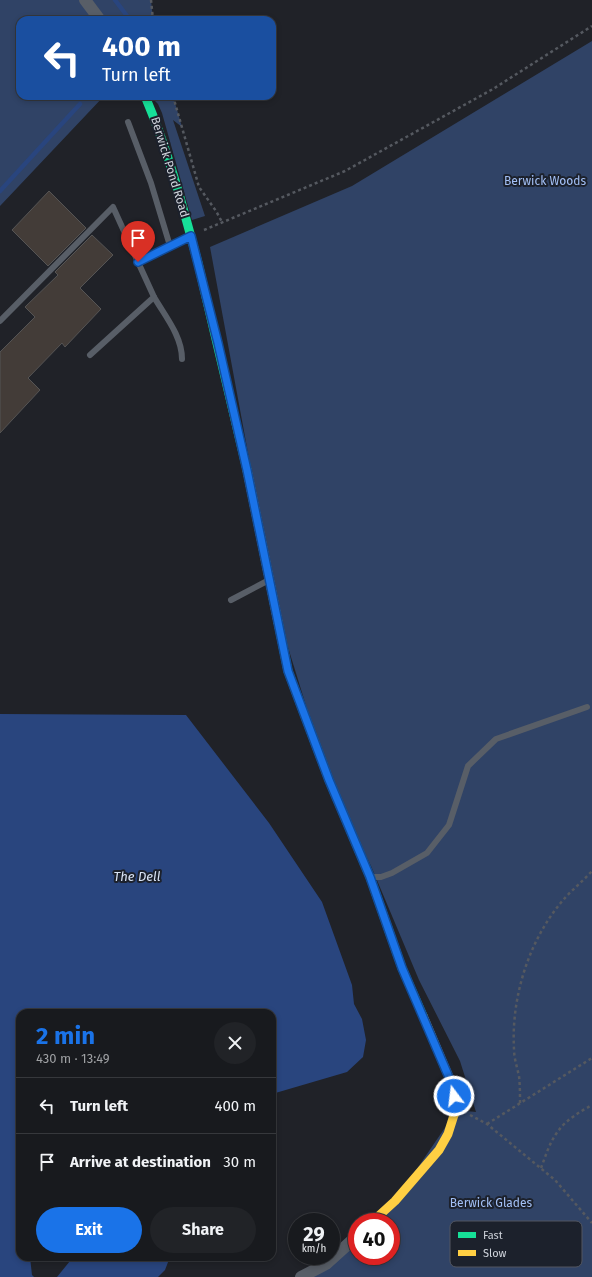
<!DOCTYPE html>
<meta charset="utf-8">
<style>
body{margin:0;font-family:"Fira Sans",sans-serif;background:#212327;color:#f1f3f6;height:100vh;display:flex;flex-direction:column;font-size:15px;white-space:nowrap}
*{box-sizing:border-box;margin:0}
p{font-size:13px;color:#9fa1a4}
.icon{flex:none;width:22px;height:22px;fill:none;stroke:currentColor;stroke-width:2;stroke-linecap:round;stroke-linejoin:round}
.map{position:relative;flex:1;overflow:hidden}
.panel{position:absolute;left:16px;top:1009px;width:260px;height:252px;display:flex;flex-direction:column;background:#181a1e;border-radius:12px;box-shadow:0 2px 6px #0003,0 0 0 1px #36383c}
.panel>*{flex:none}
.hud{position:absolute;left:16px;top:16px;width:260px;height:84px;border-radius:12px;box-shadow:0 2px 6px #0003,0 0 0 1px #36383c;background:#1a4fa0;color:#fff;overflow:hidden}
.speed{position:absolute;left:288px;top:1213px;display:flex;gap:8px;font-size:20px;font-weight:700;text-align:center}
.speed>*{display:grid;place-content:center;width:52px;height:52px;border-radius:50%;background:#181a1e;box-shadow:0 2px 6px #0003,0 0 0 1px #36383c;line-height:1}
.speed small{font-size:10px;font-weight:400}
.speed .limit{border:6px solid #d22;background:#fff;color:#111}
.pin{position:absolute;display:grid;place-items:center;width:34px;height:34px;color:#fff;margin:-41px -17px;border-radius:50% 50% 50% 0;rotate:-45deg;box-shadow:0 0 4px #0007}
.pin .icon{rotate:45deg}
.me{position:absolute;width:44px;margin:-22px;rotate:345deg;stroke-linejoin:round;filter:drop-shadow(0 0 3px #0008)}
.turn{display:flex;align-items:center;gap:14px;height:84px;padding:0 20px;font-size:18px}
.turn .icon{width:52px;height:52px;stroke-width:2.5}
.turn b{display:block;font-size:28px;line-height:34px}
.round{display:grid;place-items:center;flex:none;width:42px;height:42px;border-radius:21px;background:#212327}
.overview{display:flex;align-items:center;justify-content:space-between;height:68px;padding:0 20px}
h1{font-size:24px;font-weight:700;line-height:30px;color:#1a73e8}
.button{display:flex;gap:8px;margin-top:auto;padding:8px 20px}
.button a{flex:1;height:46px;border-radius:24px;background:#1a73e8;color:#fff;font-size:16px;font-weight:700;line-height:46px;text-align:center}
.button a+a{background:#212327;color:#f1f3f6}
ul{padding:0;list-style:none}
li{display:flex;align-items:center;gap:12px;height:56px;padding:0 20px;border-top:1px solid #36383c}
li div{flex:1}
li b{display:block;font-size:15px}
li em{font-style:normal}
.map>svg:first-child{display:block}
.green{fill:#304366}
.water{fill:#29457e}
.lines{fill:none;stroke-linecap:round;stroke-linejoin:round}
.stream{stroke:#29457e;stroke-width:4.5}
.building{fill:#433c38;stroke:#555454}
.path{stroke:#555960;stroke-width:2.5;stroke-dasharray:3 3;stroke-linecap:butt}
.lane{stroke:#585e67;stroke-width:6}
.street{stroke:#585e67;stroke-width:12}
.fast{stroke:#16e098;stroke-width:9}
.slow{stroke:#ffcf43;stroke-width:9}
.route-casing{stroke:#114b97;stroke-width:10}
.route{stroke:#1a73e8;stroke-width:7}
.labels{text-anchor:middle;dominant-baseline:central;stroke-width:4;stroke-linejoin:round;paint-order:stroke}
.street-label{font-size:12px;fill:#cfd3db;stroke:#1c212c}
.park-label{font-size:12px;fill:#a3c0f6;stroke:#1c212c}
.water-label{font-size:13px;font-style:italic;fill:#dae5f7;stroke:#1c212c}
.key{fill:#1c212c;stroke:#525661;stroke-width:1}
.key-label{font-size:11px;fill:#cfd3db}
</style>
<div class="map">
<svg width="592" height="1277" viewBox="0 0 592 1277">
<rect width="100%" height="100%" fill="#202228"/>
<!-- green -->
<g class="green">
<path d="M0,0H151L153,20H20V96H104L0,206Z"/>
<path d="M592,41V1277H301L357,1236V1256H391V1222H372L395,1201L457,1110L476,1112L460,1061L419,980L371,866L329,780L287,644L267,556L210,247L352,186Z"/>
<path d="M150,96H173L182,127L173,120L205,216L192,220L162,113L158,104Z"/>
</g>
<!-- water -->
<g class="water">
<path d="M0,714L186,715L269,823L322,902L352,985L354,1004L362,1019L366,1040L363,1057L347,1072L272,1094V1013H20V1257H30L32,1275L34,1277H0Z"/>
<path d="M77,1257H170L165,1270L158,1277H57L70,1261Z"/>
</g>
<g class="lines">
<!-- stream -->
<g class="stream">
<path d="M115,0L130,20"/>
<path d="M0,191L80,104"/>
</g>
</g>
<!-- building -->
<g class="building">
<path d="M49,191L86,228L48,266L12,230Z"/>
<path d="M92,235L113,255L80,288L101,309L65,347L62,343L28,378L40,390L0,433V352L35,317L25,307L58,275L55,272Z"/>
</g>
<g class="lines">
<!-- path -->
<g class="path">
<path d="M151,0L153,20"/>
<path d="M173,96L199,187L216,211L222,222"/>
<path d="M204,230L345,171L493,89L592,26"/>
<path d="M520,1103C520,1094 520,1085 519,1076C517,1067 514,1058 514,1049C511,997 529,939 564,899C573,889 583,881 592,871"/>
<path d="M470,1115L487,1124L555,1180L592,1223"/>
<path d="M487,1124L592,1058"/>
<path d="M541,1168C546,1155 550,1141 559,1130C566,1120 581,1111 592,1105"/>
</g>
<!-- lane -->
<g class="lane">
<path d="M128,122L151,183L170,246"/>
<path d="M154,297C165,316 182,336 182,359"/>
<path d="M0,321L113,207L138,262L189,237"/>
<path d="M90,355L154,297L138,262"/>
<path d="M231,600L269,580"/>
<path d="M372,877H381L392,873L427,853L449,825L468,766L496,739L587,707"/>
</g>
<!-- street -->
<g class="street">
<path d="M85,0L100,20"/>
<path d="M301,1277L326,1264L357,1236"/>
</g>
<!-- fast -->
<g class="fast">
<path d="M145,96C168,150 183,207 198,263C215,332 231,401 247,470"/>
<path d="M278,622L288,671L329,780L370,877L402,968L423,1016"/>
</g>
<!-- slow -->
<g class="slow">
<path d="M247,470L278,622"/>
<path d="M372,1222L395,1201L439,1150L448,1134L454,1115L457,1110L451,1082L423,1016"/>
</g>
</g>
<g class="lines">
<!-- route casing -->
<g class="route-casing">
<path id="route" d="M138,262L191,236L218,343L247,470L288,671L329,780L370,877L402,968L451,1082L454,1096"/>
</g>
<!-- route -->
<use href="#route" class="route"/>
</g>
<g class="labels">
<!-- street labels -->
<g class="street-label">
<text transform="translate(170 167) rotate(73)">Berwick Pond Road</text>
</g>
<!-- park labels -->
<g class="park-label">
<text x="545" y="181">Berwick Woods</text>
<text x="491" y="1203">Berwick Glades</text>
</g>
<!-- water labels -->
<g class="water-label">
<text x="137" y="876">The Dell</text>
</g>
</g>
<!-- legend -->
<rect x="450" y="1221" width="132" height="46" rx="6" class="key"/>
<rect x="458" y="1232" width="18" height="6" fill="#16e098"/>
<rect x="458" y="1250" width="18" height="6" fill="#ffcf43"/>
<g class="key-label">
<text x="483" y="1239">Fast</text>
<text x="483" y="1257">Slow</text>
</g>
</svg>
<div class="speed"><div>29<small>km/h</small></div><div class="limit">40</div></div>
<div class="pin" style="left:138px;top:262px;background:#d93025"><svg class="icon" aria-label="arrive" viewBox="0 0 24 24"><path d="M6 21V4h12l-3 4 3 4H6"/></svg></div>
<svg class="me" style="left:454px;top:1096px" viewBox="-20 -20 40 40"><circle r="17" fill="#1a73e8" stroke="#fff" stroke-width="3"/><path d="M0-11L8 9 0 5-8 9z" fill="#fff"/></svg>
<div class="hud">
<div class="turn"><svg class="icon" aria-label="left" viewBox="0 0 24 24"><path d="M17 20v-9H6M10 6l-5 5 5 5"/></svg><div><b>400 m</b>Turn left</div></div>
</div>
<section class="panel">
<div class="overview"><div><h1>2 min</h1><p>430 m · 13:49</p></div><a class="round"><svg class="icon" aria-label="close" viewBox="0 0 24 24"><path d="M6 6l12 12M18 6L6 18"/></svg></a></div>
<ul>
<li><svg class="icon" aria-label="left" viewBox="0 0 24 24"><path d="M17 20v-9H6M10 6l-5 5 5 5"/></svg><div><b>Turn left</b></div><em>400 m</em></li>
<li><svg class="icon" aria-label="arrive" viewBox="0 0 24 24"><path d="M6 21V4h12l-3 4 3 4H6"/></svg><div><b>Arrive at destination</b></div><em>30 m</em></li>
</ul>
<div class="button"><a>Exit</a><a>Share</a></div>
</section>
</div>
